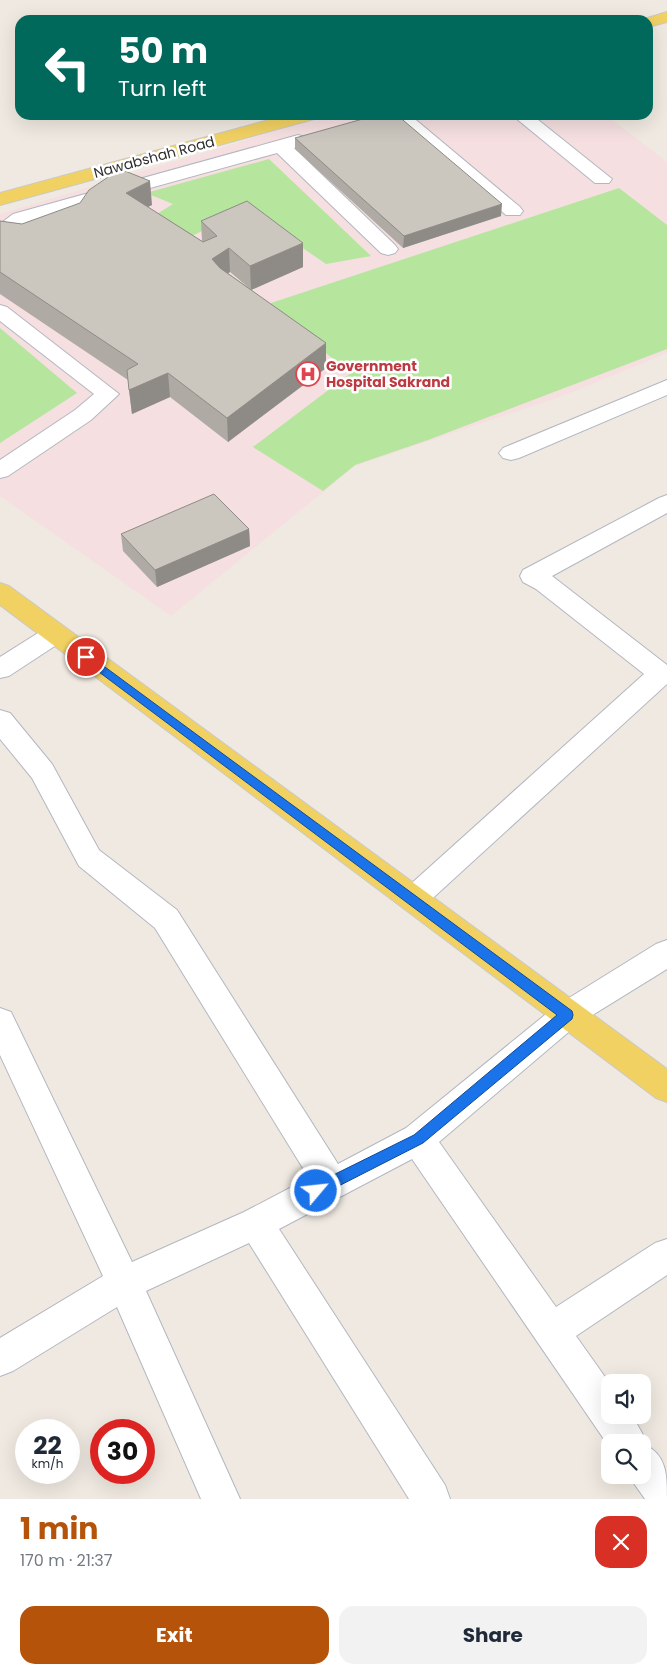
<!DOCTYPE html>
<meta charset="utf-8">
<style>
body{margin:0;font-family:Poppins,sans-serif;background:#f2f2f3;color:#1f2937;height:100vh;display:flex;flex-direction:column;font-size:19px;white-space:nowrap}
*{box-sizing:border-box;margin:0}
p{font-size:16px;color:#747a83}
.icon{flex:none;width:28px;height:28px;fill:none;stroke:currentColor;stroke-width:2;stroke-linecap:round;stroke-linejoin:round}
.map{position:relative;height:1499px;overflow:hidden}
.drawer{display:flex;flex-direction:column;background:#fff;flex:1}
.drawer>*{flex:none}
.top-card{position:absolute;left:15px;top:15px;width:638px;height:105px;border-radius:15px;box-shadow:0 5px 20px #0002;background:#00695c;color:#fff;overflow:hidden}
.controls{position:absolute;left:601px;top:1374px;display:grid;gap:10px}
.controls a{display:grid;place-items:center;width:50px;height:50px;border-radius:10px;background:#fff;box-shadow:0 5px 20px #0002;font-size:25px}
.speed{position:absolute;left:15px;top:1419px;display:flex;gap:10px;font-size:25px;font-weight:700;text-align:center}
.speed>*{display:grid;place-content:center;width:65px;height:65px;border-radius:50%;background:#fff;box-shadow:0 5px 20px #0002;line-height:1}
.speed small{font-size:12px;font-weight:400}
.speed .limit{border:8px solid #d22;background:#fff;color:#111}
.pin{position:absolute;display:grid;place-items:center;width:42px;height:42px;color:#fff;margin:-21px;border:2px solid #fff;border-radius:50%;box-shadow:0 1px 5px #0007}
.me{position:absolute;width:55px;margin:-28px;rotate:62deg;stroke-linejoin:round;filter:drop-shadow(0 0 4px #0008)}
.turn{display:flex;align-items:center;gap:18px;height:105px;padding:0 20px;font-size:22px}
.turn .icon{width:65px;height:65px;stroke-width:2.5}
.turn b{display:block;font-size:35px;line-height:42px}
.round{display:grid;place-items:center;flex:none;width:52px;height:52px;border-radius:15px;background:#f2f2f3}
.headline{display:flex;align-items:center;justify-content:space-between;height:85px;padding:0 20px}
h1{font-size:30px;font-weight:700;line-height:38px;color:#b45309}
.button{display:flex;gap:10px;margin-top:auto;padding:10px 20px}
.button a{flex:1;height:58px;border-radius:15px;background:#b45309;color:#fff;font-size:20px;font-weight:700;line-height:58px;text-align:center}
.button a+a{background:#f2f2f3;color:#1f2937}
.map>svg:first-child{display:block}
.medical{fill:#f5dfe0}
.green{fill:#b6e59e}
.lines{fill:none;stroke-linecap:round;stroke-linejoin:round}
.minor-casing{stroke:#b4b7c1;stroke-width:2}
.major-casing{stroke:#c9c9c9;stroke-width:2}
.minor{fill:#fff;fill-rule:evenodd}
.major{fill:#f2d163;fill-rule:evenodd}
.wall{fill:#afaba4;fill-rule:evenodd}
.shaded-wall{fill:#8e8b86}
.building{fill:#cbc7bf;stroke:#8e8b86}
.route{fill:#1a73e8;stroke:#114b97}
.labels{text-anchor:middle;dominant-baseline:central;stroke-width:5;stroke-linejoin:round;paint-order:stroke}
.far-street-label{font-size:14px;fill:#2e2e2e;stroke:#fff}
.far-health-label{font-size:14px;font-weight:bold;fill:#be3a42;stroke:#fff;text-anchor:start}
</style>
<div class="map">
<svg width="667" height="1499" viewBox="0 0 667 1499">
<rect width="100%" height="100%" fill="#efe9e1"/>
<!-- medical -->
<path class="medical" d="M329,115H606L667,162V353L565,395L355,466L171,616L0,496V214Z"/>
<!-- green -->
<g class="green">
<path d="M269,159L371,256L326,264L246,209L184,240L149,219L173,204L146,193Z"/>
<path d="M619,188L667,225V349L428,440L355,465L323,491L253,447L351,373L265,305Z"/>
<path d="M0,328L77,393L0,443Z"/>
</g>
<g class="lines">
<!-- minor casing -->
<g class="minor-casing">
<g id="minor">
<path d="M390,115H410L520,207L523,211L520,215H506Z"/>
<path d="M512,115H532L612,179L609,183H595Z"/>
<path d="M298,135L305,137L307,141L305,145L294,148L395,245L398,249L395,253L388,255L381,253L277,153L27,222L7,237L0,239V224L13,214Z"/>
<path d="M0,305L7,307L119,394L91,420L8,476L0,478V460L75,410L94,394L0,321Z"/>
<path d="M667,380V395L519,458L511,460L503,458L499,453L503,448Z"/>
<path d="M667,495V513L552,576L667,665V684L423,907L413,911L403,907L398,899L403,891L644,674L536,589L523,582L520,576L523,570L659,498Z"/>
<path d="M55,625L64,628L68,634L64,640L9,676L0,678V657L46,628Z"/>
<path d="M0,710L10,713L52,764L99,850L177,910L338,1164L406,1128L556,1006L656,944L667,940V969L578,1024L439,1142L556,1307L655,1243L667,1239V1275L576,1336L610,1384V1415H632L647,1442L645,1445C667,1455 667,1476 667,1499H645L628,1475H642V1442H610V1448L412,1159L279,1229L445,1485L450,1499H409L249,1243L146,1291L240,1499H201L117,1307L13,1371L0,1376V1338L103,1276L0,1055V1008L11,1012L132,1262L244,1212L309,1178L155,928L79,866L32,778L0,739Z"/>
</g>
</g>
<!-- major casing -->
<g class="major-casing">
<g id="major">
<path d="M667,12V22L648,27V20H641Z"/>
<path d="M287,115H317L314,119L0,205V193Z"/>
<path d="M0,583L9,586L667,1069V1102L656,1098L0,605Z"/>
</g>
</g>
<!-- minor -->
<use href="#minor" class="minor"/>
<!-- major -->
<use href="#major" class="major"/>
</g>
<!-- wall -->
<g class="wall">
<path d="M295,138L501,216L403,248L295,149Z"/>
<path d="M152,205L148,207L202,241L201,221L303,267L251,290L326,368L228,442L170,397L132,414L128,380L0,294V221L22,224ZM230,272L249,288L228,273Z"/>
<path d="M249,529L250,546L157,587L123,551L121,534Z"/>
</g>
<!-- shaded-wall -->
<g class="shaded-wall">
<path d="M150,181L152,205L128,216L126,193Z"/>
<path d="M502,204L501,216L403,248L404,236Z"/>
<path d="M303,243V267L251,290L250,266Z"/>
<path d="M229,248L230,272L213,283L212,259Z"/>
<path d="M326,343V368L228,442L227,418Z"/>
<path d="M168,373L170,397L132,414L129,390Z"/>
<path d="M249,529L250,546L157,587L155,570Z"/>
</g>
<!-- building -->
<g class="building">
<path d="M377,115H397L502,204L404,236L295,138Z"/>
<path d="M120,169L150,181L126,193L203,242L217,236L201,221L247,201L303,243L250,266L229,248L212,259L220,268L326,343L227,418L168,373L129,390L127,370L138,364L0,272V221L22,224L80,203L89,190Z"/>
<path d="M214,494L249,529L155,570L121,534Z"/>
</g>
<!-- route -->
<path class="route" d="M86,653L572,1011L573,1015L572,1019L423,1143L321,1195L316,1197L311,1195L309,1191L311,1186L414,1135L557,1015L83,660V654Z"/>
<!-- icons -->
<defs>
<g id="hospital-ring" transform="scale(1.25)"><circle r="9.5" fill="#fff" stroke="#e0444e" stroke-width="1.5"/><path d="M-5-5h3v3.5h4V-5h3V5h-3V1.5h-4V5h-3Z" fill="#e0444e"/></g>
</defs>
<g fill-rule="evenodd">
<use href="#hospital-ring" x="308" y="374"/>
</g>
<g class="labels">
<!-- far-street labels -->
<g class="far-street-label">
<text transform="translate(154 157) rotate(-15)">Nawabshah Road</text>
</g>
<!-- far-health labels -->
<g class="far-health-label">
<text x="326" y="366">Government<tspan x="326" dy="16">Hospital Sakrand</tspan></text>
</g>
</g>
</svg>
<div class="controls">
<a><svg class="icon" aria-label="sound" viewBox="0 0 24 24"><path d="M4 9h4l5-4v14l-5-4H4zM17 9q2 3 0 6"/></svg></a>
<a><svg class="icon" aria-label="search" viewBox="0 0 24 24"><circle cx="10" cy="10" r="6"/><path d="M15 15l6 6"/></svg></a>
</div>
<div class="speed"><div>22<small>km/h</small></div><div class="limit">30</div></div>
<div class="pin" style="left:86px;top:657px;background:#d93025"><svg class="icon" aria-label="arrive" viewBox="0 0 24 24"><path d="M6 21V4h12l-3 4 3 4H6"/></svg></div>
<svg class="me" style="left:316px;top:1191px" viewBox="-20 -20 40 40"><circle r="17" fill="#1a73e8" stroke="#fff" stroke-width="3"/><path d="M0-11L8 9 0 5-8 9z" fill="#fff"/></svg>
<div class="top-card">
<div class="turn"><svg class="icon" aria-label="left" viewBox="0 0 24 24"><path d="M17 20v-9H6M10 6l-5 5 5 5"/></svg><div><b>50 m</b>Turn left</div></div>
</div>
</div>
<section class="drawer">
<div class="headline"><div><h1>1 min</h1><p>170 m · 21:37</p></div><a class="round" style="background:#d93025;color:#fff"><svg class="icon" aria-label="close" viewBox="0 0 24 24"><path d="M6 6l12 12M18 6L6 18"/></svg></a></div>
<div class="button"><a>Exit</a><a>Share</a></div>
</section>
